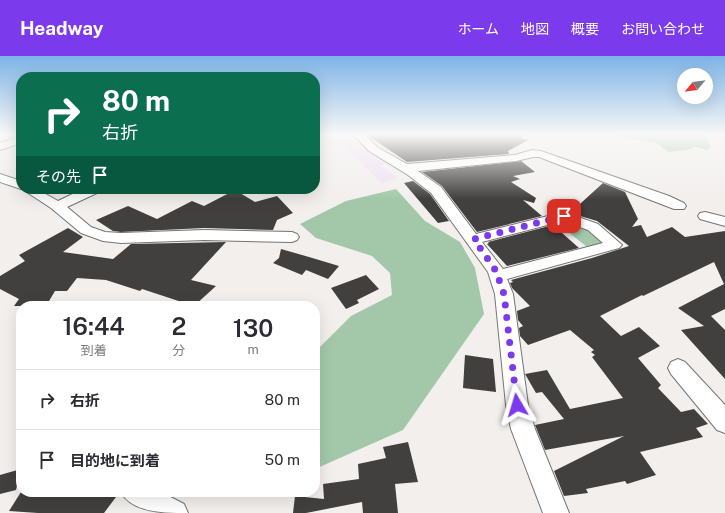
<!DOCTYPE html>
<html lang="ja">
<meta charset="utf-8">
<style>
body{margin:0;font-family:"Public Sans","Noto Sans JP",sans-serif;background:#f2f2f3;color:#2b2b33;height:100vh;display:flex;flex-direction:column;font-size:15px;white-space:nowrap}
*{box-sizing:border-box;margin:0}
p{font-size:13px;color:#7c7c81}
.icon{flex:none;width:22px;height:22px;fill:none;stroke:currentColor;stroke-width:2;stroke-linecap:round;stroke-linejoin:round}
.map{position:relative;flex:1;overflow:hidden}
.sheet{position:absolute;left:16px;top:245px;width:304px;height:196px;display:flex;flex-direction:column;background:#fff;border-radius:16px;box-shadow:0 4px 16px #0002}
.sheet>*{flex:none}
.top-card{position:absolute;left:16px;top:16px;width:304px;height:122px;border-radius:16px;box-shadow:0 4px 16px #0002;background:#0b6e4f;color:#fff;overflow:hidden}
.needle{width:26px;rotate:241deg}
.fabs{position:absolute;left:677px;top:12px;display:grid;gap:8px}
.fabs a{display:grid;place-items:center;width:36px;height:36px;border-radius:50%;background:#fff;box-shadow:0 4px 16px #0002;font-size:20px}
.pin{position:absolute;display:grid;place-items:center;width:34px;height:34px;color:#fff;margin:-17px;border-radius:8px;box-shadow:0 2px 6px #0006}
.me{position:absolute;width:44px;margin:-22px;rotate:353deg;stroke-linejoin:round;filter:drop-shadow(0 0 3px #0008)}
.turn{display:flex;align-items:center;gap:14px;height:84px;padding:0 20px;font-size:18px}
.turn .icon{width:52px;height:52px;stroke-width:2.5}
.turn b{display:block;font-size:28px;line-height:34px}
.then{display:flex;align-items:center;height:38px;padding:0 20px;background:#0003;gap:8px;font-size:15px}
.eta{display:flex;justify-content:space-evenly;align-items:center;height:68px;text-align:center}
.eta b{font-size:24px;font-weight:600;line-height:28px}
ul{padding:0;list-style:none}
li{display:flex;align-items:center;gap:12px;height:60px;padding:0 20px;border-top:1px solid #e1e1e2}
li div{flex:1}
li b{display:block;font-size:15px}
li em{font-style:normal}
header{display:flex;align-items:center;gap:24px;box-sizing:border-box;height:56px;padding:0 20px;background:#7c3aed;color:#fff}
header strong{font-size:19px}
nav{display:flex;gap:22px;margin-inline-start:auto;font-size:14px}
.map>svg:first-child{display:block}
.industrial{fill:#efe0f3}
.green{fill:#a2c8a9}
.building{fill:#42403e}
.lines{fill:none;stroke-linecap:round;stroke-linejoin:round}
.minor-casing{stroke:#767472;stroke-width:2}
.minor{fill:#fff;fill-rule:evenodd}
.route{stroke:#7c3aed;stroke-width:7;stroke-dasharray:0 12.6}
</style>
<header>
<strong>Headway</strong>
<nav><a>ホーム</a><a>地図</a><a>概要</a><a>お問い合わせ</a></nav>
</header>
<div class="map">
<svg width="725" height="457" viewBox="0 0 725 457">
<rect width="100%" height="100%" fill="#f2efed"/>
<!-- industrial -->
<path class="industrial" d="M352,79L361,89L387,107L381,110L398,122L382,127L348,95L351,93L338,88L332,89L329,84Z"/>
<!-- green -->
<g class="green">
<path d="M606,79H705L711,91L707,94L695,91L687,94L668,96L657,87Z"/>
<path d="M396,133L425,165L460,186L475,212L484,258L403,374L315,413V296L351,260L392,239L390,217L372,200L316,182L300,168L346,145Z"/>
<path d="M567,165L590,173L604,186L587,191L557,167Z"/>
</g>
<!-- building -->
<g class="building">
<path d="M367,79H525L521,82L528,84L508,95L509,98L407,106Z"/>
<path d="M521,105L535,116L513,120L520,123L511,126L536,142L534,147L523,144L542,160L477,176L442,130L422,116Z"/>
<path d="M413,125L430,138L449,165L438,167L404,127Z"/>
<path d="M603,127L625,136L638,163L632,171L641,169L647,181L672,171L685,181L725,175V253L711,260L725,274V323L681,274L704,270L678,252L724,228L714,206L643,240L642,239L600,260L621,280L639,271L660,290L638,302L661,329L658,332L681,356L694,353L708,368L696,372L703,381L640,396L656,419L627,428L625,425L586,433L588,437L564,440L554,415L624,380L545,394L535,369L564,363L542,336L536,337L525,318L547,314L570,353L623,342L592,301L595,299L591,296L594,294L570,274L528,289L520,280L519,272L523,270L518,264L517,255L530,250L512,232L510,227L513,226L511,224L592,202L629,190L597,165L570,157Z"/>
<path d="M235,134L255,146L277,140L293,157L277,164L273,174L204,172L121,176L113,175L96,164L128,150L157,163L192,145L204,150Z"/>
<path d="M553,169L579,192L507,210L487,188L489,187L488,186Z"/>
<path d="M68,172L83,181L63,196L113,203L131,188L226,186L191,224L216,230L194,250L142,233L140,235L106,224L77,222L67,235H55L46,250H14L19,243L0,233V220L25,205L19,199Z"/>
<path d="M281,193L309,201L339,210L328,223L306,214L302,219L273,207L279,202Z"/>
<path d="M366,219L379,233L357,244L359,247L346,253L331,232Z"/>
<path d="M465,299L493,303L496,336L463,332Z"/>
<path d="M408,386L418,426L395,428L398,457H363L362,446L306,457H293L295,440L324,443L323,428L359,423L358,408L386,402L383,391Z"/>
<path d="M21,413L16,434L0,438V419Z"/>
<path d="M21,436H109L116,441L104,457H38L9,455Z"/>
</g>
<g class="lines">
<!-- minor casing -->
<g class="minor-casing">
<g id="minor">
<path d="M354,79H365L377,91L407,108L515,99L532,94L541,95L669,140L684,147L686,150L684,153H674L539,101H533L516,105L418,115L441,131L476,178L564,156L598,168L622,189L619,192L507,223L513,238L528,349L535,373L569,457H543L511,373L506,349L495,238L488,216L431,137L408,119L369,95ZM563,165L588,174L603,187L503,213L482,186Z"/>
<path d="M21,80V87L0,94V87Z"/>
<path d="M0,118L21,125V133L0,126Z"/>
<path d="M22,133H37L58,145L83,133H100L99,136L67,151L91,171L105,176L121,177L204,174L292,176L297,178L299,181L297,184L292,186L204,184L121,187L103,185L81,177L51,152Z"/>
<path d="M705,156L725,161V170L700,163L698,160L700,157Z"/>
<path d="M678,303L685,306L725,349V377L717,374L671,318L668,312L671,306Z"/>
<path d="M121,436H161L184,448L188,457C165,457 132,457 121,436Z"/>
</g>
</g>
<!-- minor -->
<use href="#minor" class="minor"/>
</g>
<!-- sky -->
<linearGradient id="sky" x2="0" y2="1"><stop stop-color="#7db3e6"/><stop offset="0.55" stop-color="#f9f8f7"/><stop offset="1" stop-color="#f9f8f7" stop-opacity="0"/></linearGradient>
<rect width="725" height="143" fill="url(#sky)"/>
<g class="lines">
<!-- route -->
<path class="route" d="M517,349L504,238L496,215L474,183L564,160"/>
</g>
</svg>
<div class="fabs">
<a><svg class="needle" viewBox="-14 -14 28 28"><path d="M0-13l5 13h-10z" fill="#e53935"/><path d="M0 13l5-13h-10z" fill="#7c7c81"/></svg></a>
</div>
<div class="pin" style="left:564px;top:160px;background:#d93025"><svg class="icon" aria-label="arrive" viewBox="0 0 24 24"><path d="M6 21V4h12l-3 4 3 4H6"/></svg></div>
<svg class="me" style="left:517px;top:349px" viewBox="-20 -20 40 40"><path d="M0-17L14 15 0 8-14 15z" fill="#7c3aed" stroke="#fff" stroke-width="4"/></svg>
<div class="top-card">
<div class="turn"><svg class="icon" aria-label="right" viewBox="0 0 24 24"><path d="M7 20v-9h11M14 6l5 5-5 5"/></svg><div><b>80 m</b>右折</div></div>
<div class="then">その先<svg class="icon" aria-label="arrive" viewBox="0 0 24 24"><path d="M6 21V4h12l-3 4 3 4H6"/></svg></div>
</div>
<section class="sheet">
<div class="eta">
<div><b>16:44</b><p>到着</p></div>
<div><b>2</b><p>分</p></div>
<div><b>130</b><p>m</p></div>
</div>
<ul>
<li><svg class="icon" aria-label="right" viewBox="0 0 24 24"><path d="M7 20v-9h11M14 6l5 5-5 5"/></svg><div><b>右折</b></div><em>80 m</em></li>
<li><svg class="icon" aria-label="arrive" viewBox="0 0 24 24"><path d="M6 21V4h12l-3 4 3 4H6"/></svg><div><b>目的地に到着</b></div><em>50 m</em></li>
</ul>
</section>
</div>
